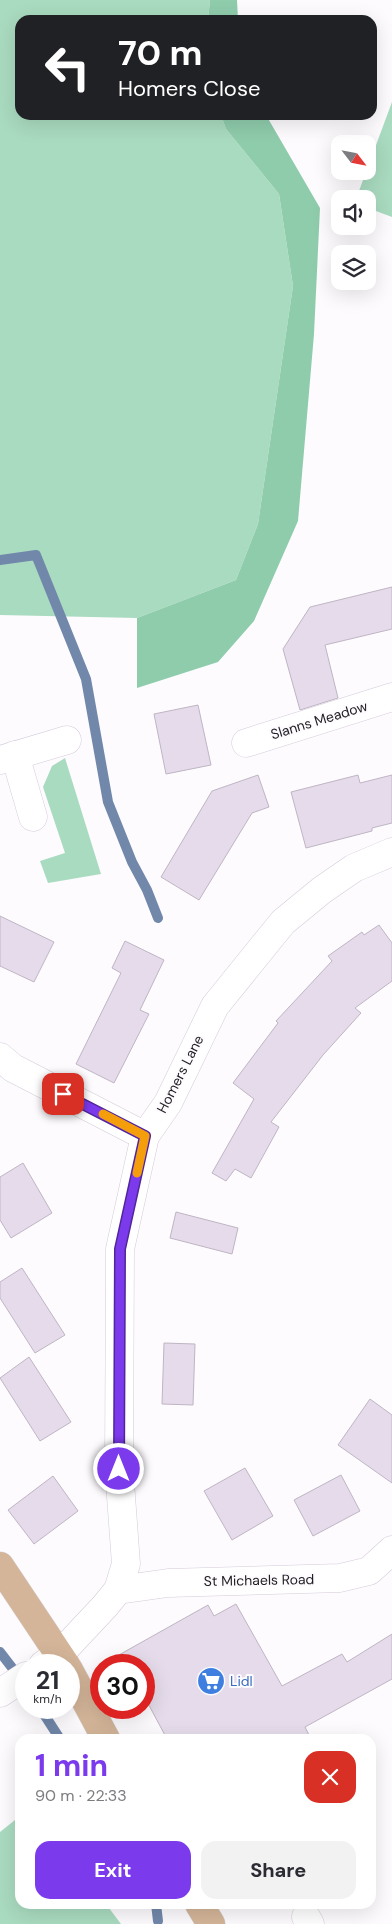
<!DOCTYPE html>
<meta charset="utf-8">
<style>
body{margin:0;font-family:"DM Sans",sans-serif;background:#f2f2f3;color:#2b2b33;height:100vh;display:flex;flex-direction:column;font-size:19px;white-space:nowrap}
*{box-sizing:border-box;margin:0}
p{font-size:16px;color:#7c7c81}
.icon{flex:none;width:28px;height:28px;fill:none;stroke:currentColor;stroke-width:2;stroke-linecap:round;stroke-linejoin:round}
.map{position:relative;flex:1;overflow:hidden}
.drawer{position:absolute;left:15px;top:1734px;width:361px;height:175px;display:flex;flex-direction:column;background:#fff;border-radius:15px;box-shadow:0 5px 20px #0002}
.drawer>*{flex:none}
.top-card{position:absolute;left:15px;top:15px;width:362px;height:105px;border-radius:15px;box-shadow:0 5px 20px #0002;background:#202124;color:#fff;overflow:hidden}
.needle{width:32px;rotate:122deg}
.fabs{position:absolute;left:331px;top:135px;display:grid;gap:10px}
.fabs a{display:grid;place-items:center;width:45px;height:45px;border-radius:10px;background:#fff;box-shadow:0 5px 20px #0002;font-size:25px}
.speed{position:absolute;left:15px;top:1654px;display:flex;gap:10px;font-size:25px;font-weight:700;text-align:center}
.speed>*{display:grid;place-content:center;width:65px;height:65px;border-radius:50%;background:#fff;box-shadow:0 5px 20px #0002;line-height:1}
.speed small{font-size:12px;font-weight:400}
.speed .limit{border:8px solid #d22;background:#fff;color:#111}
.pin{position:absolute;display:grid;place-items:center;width:42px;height:42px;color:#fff;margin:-21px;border-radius:10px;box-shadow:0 2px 8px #0006}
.me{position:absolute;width:55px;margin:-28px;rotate:0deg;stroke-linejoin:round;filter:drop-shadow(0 0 4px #0008)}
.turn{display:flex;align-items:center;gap:18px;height:105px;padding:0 20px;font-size:22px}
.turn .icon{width:65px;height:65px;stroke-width:2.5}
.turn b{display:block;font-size:35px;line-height:42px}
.round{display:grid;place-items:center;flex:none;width:52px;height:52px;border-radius:15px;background:#f2f2f3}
.overview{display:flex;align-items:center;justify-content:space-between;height:85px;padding:0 20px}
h1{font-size:30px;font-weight:700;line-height:38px;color:#7c3aed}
.button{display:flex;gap:10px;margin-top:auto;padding:10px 20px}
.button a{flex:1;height:58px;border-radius:15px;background:#7c3aed;color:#fff;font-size:20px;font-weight:700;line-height:58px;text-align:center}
.button a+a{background:#f2f2f3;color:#2b2b33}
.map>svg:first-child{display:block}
.green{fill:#a9dbc0}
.forest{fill:#8fccac}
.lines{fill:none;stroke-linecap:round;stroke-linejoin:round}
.stream{stroke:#7288ab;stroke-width:10}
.building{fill:#e5dbea;stroke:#bfb5c4}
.minor-casing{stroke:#d5cbda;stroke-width:29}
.major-casing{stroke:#d7d6d7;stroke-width:29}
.minor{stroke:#fff;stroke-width:28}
.major{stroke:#d4b599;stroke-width:28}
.route-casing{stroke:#51269a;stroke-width:12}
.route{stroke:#7c3aed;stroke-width:9}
.slow{stroke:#f59e0b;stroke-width:9}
.labels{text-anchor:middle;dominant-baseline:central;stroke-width:4;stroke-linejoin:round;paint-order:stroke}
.street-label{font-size:14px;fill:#211e23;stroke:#fdfbfe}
.shop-label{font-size:14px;fill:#366cbe;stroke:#fdfbfe;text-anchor:start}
</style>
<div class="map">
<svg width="392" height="1924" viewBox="0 0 392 1924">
<rect width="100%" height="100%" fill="#fdfbfe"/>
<!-- green -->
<g class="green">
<path d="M0,0H210L208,20H20V115H221L226,129L279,194L293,286L258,524L236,580L137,618L0,615Z"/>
<path d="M392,102V217L368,208V199H356Z"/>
<path d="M65,758L101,874L48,883L40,861L65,853L43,787L52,766Z"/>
<path d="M20,1816V1904H106L121,1924H0V1832Z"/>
</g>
<!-- forest -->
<g class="forest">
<path d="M210,0H237L238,20H208Z"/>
<path d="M221,115H266L320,208L314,334L298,521L254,621L218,662L137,688V618L236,580L258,524L293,286L279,194L226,129Z"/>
</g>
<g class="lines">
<!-- stream -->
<g class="stream">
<path d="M0,560L36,555L86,679L108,802L132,862L147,890L158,918"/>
<path d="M0,1652L20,1678"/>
<path d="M40,1708L60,1739"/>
<path d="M156,1904L158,1921"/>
</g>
</g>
<!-- building -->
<g class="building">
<path d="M392,587V629L325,645L338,698L300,710L283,649L310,607Z"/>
<path d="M198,705L211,765L166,774L154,714Z"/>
<path d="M258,775L269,807L252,813L199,900L161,877L212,791Z"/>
<path d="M358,775L360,783L392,775V823L372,828V831L306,848L291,792Z"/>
<path d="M0,916L54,942L34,982L0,966Z"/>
<path d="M379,925L392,943V981L355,1008L361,1013L323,1055L271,1122L279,1127L251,1178L235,1169L226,1181L212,1173L254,1099L233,1083L278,1023L276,1021L332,961L328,956L362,932L364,935Z"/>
<path d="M125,941L164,960L140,1010L149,1014L114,1083L76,1064L121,973L112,968Z"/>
<path d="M23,1163L52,1213L11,1238L0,1220V1177Z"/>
<path d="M176,1212L238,1228L232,1254L170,1238Z"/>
<path d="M22,1268L65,1335L35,1353L0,1298V1282Z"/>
<path d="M164,1343L195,1344L193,1405L162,1404Z"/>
<path d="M29,1357L71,1422L40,1441L0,1378Z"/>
<path d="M370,1399L392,1415V1483L338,1445Z"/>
<path d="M245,1468L273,1516L232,1540L204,1491Z"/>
<path d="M341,1475L360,1511L313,1536L294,1500Z"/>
<path d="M53,1476L78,1511L34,1544L8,1510Z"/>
<path d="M236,1604L282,1686L342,1654L347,1662L392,1634V1679L305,1727L311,1739H167L144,1696V1665H101L208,1605L214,1616Z"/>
</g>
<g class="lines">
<!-- minor casing -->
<g class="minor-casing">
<g id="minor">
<path d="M246,743L392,697"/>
<path d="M15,755L33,817"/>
<path d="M0,760L67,740"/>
<path d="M0,1057L13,1068L145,1136"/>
<path d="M118,1590L168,1583L340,1578L369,1571L392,1550"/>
<path d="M43,1665L60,1654L105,1606L118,1590L126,1564L119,1469L120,1249L145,1136L168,1103L215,1006L283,922L322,890L354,868L392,852"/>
<path d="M0,1693L26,1676"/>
<path d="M306,1917L310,1924"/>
</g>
</g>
<!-- major casing -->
<g class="major-casing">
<g id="major">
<path d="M0,1566L66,1665"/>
<path d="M69,1670L106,1739"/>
<path d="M199,1904L211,1924"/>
</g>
</g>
<!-- minor -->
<use href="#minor" class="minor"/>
<!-- major -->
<use href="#major" class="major"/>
</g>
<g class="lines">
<!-- route casing -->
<g class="route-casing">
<path id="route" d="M63,1094L145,1136L120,1249L119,1469"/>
</g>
<!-- route -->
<use href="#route" class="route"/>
<!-- slow -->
<path class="slow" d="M103,1114L145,1136L137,1173"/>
</g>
<!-- icons -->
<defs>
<g id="supermarket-disc" transform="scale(1.4375)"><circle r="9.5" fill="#3f7fe0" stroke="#fdfbfe"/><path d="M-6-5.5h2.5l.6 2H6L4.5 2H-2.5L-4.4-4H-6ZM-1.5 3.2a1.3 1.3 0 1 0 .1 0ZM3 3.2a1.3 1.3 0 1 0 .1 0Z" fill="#fff"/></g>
</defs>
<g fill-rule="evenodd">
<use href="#supermarket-disc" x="211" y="1681"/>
</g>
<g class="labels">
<!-- street labels -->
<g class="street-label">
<text transform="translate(319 720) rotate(-17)">Slanns Meadow</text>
<text transform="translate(180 1074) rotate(-63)">Homers Lane</text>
<text transform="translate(259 1580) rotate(-1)">St Michaels Road</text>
</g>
<!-- shop labels -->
<g class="shop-label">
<text x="230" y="1681">Lidl</text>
</g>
</g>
</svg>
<div class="fabs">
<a><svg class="needle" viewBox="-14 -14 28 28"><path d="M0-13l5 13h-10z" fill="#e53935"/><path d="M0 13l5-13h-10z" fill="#7c7c81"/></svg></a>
<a><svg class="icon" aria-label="sound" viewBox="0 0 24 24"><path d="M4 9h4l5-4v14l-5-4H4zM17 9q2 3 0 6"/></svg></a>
<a><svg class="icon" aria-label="layers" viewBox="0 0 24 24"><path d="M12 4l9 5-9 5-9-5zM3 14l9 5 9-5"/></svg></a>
</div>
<div class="speed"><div>21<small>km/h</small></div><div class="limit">30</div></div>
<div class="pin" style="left:63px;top:1094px;background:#d93025"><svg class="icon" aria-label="arrive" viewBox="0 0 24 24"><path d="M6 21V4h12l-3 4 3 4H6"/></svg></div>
<svg class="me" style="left:119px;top:1469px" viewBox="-20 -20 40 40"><circle r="17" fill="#7c3aed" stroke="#fff" stroke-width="3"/><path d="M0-11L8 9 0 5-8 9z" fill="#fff"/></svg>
<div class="top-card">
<div class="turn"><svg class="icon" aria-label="left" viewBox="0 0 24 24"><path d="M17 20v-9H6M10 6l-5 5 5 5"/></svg><div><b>70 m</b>Homers Close</div></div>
</div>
<section class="drawer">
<div class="overview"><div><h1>1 min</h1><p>90 m · 22:33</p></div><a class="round" style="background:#d93025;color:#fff"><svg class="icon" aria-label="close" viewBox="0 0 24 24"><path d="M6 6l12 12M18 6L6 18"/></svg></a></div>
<div class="button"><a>Exit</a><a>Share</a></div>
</section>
</div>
